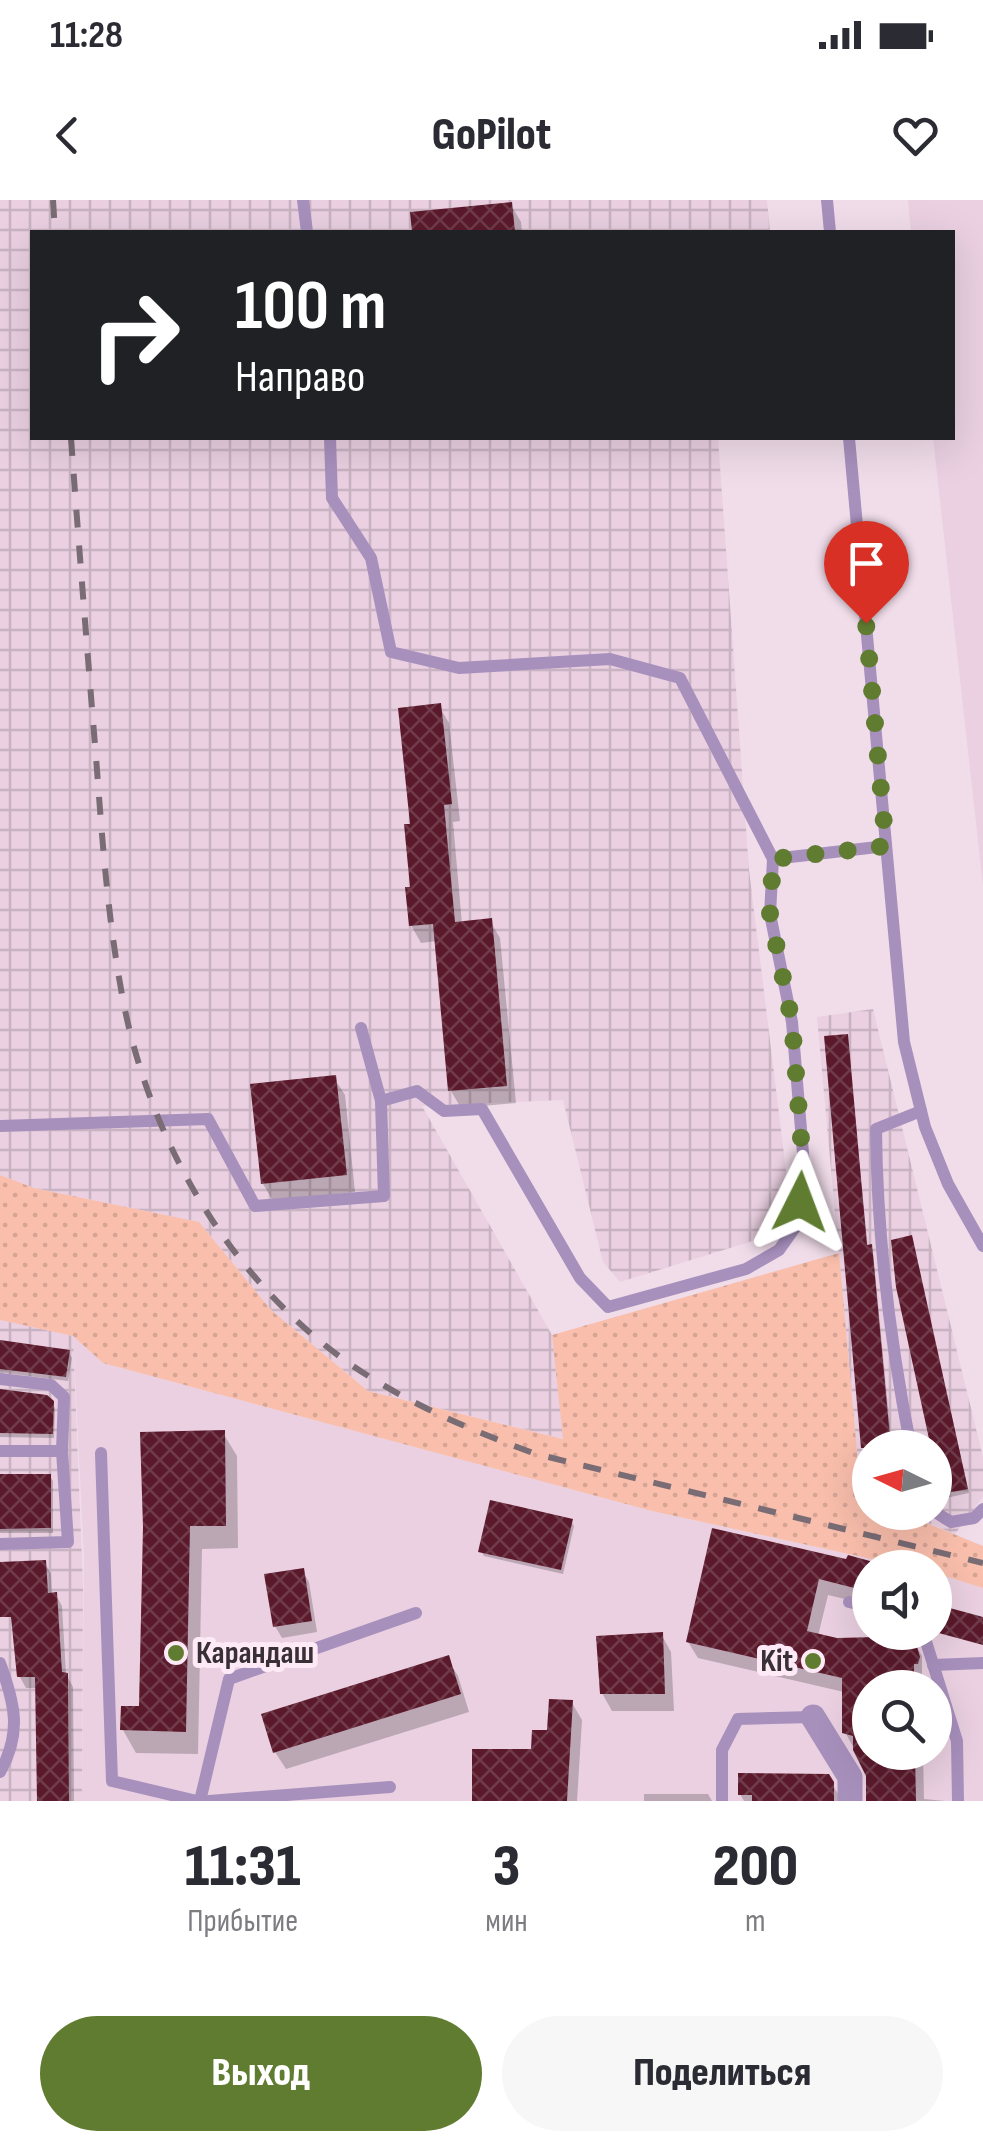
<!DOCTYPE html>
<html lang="ru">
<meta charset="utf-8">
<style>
body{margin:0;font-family:"Sofia Sans Condensed",sans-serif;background:#f7f7f7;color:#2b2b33;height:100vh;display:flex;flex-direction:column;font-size:38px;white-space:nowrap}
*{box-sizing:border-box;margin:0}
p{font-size:32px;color:#7c7c81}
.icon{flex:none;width:55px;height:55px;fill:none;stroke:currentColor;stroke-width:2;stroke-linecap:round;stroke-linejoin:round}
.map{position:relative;height:1601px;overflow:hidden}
.drawer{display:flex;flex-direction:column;background:#fff;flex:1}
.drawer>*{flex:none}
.guide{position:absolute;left:30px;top:30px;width:925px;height:210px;border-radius:0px;box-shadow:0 10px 40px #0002;background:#202124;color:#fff;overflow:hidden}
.needle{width:65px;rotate:275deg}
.buttons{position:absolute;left:852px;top:1230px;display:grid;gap:20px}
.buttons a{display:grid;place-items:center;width:100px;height:100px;border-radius:50%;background:#fff;box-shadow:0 10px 40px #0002;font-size:50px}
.pin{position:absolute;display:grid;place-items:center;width:85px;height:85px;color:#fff;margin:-102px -42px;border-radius:50% 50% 50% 0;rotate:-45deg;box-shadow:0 0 10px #0007}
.pin .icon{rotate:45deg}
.me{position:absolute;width:110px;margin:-55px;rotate:3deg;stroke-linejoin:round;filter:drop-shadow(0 0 8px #0008)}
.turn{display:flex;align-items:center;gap:35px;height:210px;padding:0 40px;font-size:45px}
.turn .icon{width:130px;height:130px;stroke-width:2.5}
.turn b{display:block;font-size:70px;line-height:85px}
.eta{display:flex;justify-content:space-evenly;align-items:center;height:170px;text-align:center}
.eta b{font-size:60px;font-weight:800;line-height:70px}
.action{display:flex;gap:20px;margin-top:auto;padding:20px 40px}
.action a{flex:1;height:115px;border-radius:60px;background:#607c31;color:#fff;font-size:40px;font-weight:800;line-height:115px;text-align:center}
.action a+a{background:#f7f7f7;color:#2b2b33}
.status{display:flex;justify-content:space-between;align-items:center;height:70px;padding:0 50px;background:#fff;direction:ltr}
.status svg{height:28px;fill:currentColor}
header{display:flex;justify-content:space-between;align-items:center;height:130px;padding:0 40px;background:#fff;font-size:45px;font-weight:800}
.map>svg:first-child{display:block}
.built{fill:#ead0e1;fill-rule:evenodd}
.industrial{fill:url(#industrial-grid)}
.grass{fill:url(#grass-dots)}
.shadow{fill:#0003}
.building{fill:url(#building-cross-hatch)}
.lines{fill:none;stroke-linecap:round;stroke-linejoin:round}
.lane{stroke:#a890bd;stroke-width:12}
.street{stroke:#a890bd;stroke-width:25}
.rail{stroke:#796c74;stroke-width:6;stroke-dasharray:18 18;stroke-linecap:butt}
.route{stroke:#607c31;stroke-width:18;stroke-dasharray:0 32.4}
.poi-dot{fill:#607c31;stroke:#feeaf7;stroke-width:4}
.labels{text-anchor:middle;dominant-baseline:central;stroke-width:10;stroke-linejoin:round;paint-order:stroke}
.poi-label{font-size:32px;font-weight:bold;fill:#383035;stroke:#feeaf7;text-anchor:start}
</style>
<div class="status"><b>11:28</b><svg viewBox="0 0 49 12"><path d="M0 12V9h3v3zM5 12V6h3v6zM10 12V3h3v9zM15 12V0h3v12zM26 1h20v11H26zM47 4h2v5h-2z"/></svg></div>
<header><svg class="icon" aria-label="back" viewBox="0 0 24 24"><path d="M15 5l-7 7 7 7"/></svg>GoPilot<svg class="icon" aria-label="heart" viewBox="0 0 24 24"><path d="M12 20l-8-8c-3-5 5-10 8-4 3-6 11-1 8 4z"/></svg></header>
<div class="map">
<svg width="983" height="1601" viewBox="0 0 983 1601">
<defs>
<pattern id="industrial-grid" width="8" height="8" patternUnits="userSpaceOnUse" patternTransform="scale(2.5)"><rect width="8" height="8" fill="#ead0e1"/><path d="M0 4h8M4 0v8" fill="none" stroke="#c9b3c2"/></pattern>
<pattern id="grass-dots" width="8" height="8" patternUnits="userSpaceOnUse" patternTransform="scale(2.5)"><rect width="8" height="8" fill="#f9beac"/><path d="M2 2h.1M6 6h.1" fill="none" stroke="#d6a495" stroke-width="1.8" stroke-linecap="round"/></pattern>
<pattern id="building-cross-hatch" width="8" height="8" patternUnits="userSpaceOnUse" patternTransform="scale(2.5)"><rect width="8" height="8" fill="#5b1a2c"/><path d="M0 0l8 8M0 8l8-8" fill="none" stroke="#703b4a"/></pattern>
</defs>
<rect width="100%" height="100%" fill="#f1ddea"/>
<!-- built -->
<g class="built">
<path d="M908,0H983V685L933,238H952V32H911Z"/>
<path d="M73,1136L103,1163L652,1311L908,1367L870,1368V1432H935V1373L983,1388V1601H82L84,1358ZM870,1488H935V1552H870Z"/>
</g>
<!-- industrial -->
<g class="industrial">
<path d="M0,0H767L770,32H32V238H718L749,670L789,995L769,1036L620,1082L603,1062L563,900L422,906L552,1135L564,1239L368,1191L271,1110L199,1022L34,988L0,975Z"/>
<path d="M873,809L983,1257V1297L955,1334L902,1313L935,1312V1248H870V1300L861,1296L817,817Z"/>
<path d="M0,1120L73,1136L83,1385L82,1601H0Z"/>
</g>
<!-- grass -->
<path class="grass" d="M0,975L34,988L199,1022L271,1110L368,1191L563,1239L552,1135L839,1053L861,1296L870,1300V1312L902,1313L983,1346V1388L935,1373V1368L908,1367L652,1311L103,1163L73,1136L0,1120Z"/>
<!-- shadow -->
<g class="shadow">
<path d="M511,5L521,22L522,32H415L413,15Z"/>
<path d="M439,506L449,523L460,621L453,622L462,724L490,721L500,738L516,903L461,908L451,891L437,741L421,743L411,725L413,626Z"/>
<path d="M846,836L868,1048L873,1052L892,1248H870V1288L867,1283L826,838Z"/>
<path d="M334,878L345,895L355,992L273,1001L263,984Z"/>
<path d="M911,1038L969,1293L946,1298L935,1255Z"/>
<path d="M0,1142L69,1153L72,1158L68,1181L4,1173L0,1176Z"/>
<path d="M0,1191L52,1203L55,1208L54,1238L0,1237Z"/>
<path d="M223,1233L237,1256L238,1348L202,1349L198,1554L136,1553L123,1530L141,1508L145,1327Z"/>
<path d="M50,1276L53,1281V1333H0V1277Z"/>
<path d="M571,1321L574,1326L563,1374L484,1356L481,1351Z"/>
<path d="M849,1358L887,1368H870V1405L828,1395L818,1436L837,1440L912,1439L922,1456V1488H870V1552H923L924,1599L945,1601H867L869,1576L845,1532L844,1492L698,1458L688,1442L848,1362Z"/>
<path d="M45,1363L51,1374L52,1395H56L62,1406L66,1474L73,1487L74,1601H39L38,1488H26L20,1477Z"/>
<path d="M302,1370L309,1382L317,1432L282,1438L275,1426Z"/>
<path d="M935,1380L948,1398L942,1424L935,1422Z"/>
<path d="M661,1434L671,1452L674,1511H612L602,1493Z"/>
<path d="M447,1458L458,1476L469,1512L286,1569L275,1552Z"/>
<path d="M572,1503L582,1520L577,1601H474L533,1551Z"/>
<path d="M828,1576L842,1601H744L740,1594Z"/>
<path d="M644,1594H708L712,1601H644Z"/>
</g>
<!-- building -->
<g class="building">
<path d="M512,2L515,32H412L410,12Z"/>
<path d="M441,503L452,604L444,605L455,722L492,718L507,886L448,891L433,724L409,726L405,687H410L404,624H410L398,508Z"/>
<path d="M848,834L867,1045L872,1044L891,1248H861L824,836Z"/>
<path d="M336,875L347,975L261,984L250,884Z"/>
<path d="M912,1035L968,1289L941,1294L935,1248H931L896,1087L891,1040Z"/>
<path d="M0,1140L70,1150L66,1177L0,1169Z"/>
<path d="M0,1189L47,1195L54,1201L53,1234L0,1233Z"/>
<path d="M225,1230L226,1326H190L186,1532L120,1530L121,1506H139L143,1327L140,1232Z"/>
<path d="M0,1274H51V1328L0,1329Z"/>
<path d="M490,1300L573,1319L561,1370L478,1352Z"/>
<path d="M712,1328L846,1359L848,1355L870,1361V1392L819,1379L807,1431L837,1438L914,1436L920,1457L918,1464H914V1488H870V1552H915L916,1601H866V1576L853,1550V1536L842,1533V1478L686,1442Z"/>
<path d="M46,1360L48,1393L57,1392L62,1472L68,1473L69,1601H37L35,1477H17L11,1417H0V1362Z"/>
<path d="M304,1368L312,1421L273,1427L264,1374Z"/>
<path d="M935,1404L983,1417V1445L935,1432Z"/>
<path d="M663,1432L665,1494H600L596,1436Z"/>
<path d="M449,1455L461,1494L273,1553L261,1514Z"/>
<path d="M549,1499L573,1500L567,1601H472V1549H531L532,1530H547Z"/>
<path d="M738,1573L829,1574L834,1582V1601H752V1595H738Z"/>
</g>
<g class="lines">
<!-- lane -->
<g class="lane">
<path d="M303,0L307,32"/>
<path d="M827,0L830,32"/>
<path d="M330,238L332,298L371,358L391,452L459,468L610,459L680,478L773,659"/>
<path d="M849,238L904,842L925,927L948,984L983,1046"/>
<path d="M381,901L417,891L444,911L482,909L580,1078L608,1107L746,1069L779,1050L796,1026L805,977L792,822L770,714L773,659L886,646"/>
<path d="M0,926L208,919L255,1006L384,996L381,901L361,828"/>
<path d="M0,1179L51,1185L64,1197L62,1251"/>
<path d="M911,1248C890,1142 877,1037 876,929L921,911"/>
<path d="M0,1251H62L68,1342L0,1344"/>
<path d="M101,1253L112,1581L197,1601"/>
<path d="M935,1312L951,1322L974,1318L983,1309"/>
<path d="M849,1402L870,1407"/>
<path d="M923,1432L957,1541L958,1601"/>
<path d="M0,1463C15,1504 22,1533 0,1572"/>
<path d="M933,1465L983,1463"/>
<path d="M200,1601L229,1479L416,1413"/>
<path d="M209,1601L390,1587"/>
<path d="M722,1601V1550L738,1519L813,1517"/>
</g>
<!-- street -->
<path class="street" d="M813,1517L850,1577V1601"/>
<!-- rail -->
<g class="rail">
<path d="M53,0L55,32"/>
<path d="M71,238C79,348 88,459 97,570C103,650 109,731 125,810C154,949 234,1084 353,1166C409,1204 472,1231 536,1254L983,1363"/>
</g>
</g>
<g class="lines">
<!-- route -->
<path class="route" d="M800,1002L804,977L792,822L770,714L773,659L886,646L866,423"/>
</g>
<!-- markers -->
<g class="poi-dot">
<circle cx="176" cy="1453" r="10"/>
<circle cx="813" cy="1461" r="10"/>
</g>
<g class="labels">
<!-- poi labels -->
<g class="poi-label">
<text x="196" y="1453">Карандаш</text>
<text x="793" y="1461" text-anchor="end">Kit</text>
</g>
</g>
</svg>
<div class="buttons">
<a><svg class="needle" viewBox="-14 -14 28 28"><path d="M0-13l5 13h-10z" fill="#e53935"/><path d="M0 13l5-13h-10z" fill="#7c7c81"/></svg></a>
<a><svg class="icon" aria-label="sound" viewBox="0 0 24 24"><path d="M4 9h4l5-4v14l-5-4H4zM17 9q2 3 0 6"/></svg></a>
<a><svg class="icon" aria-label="search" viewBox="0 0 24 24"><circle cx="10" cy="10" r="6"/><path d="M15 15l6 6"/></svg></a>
</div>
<div class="pin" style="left:866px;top:423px;background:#d93025"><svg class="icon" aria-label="arrive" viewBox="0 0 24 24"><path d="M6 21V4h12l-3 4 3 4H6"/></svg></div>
<svg class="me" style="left:800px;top:1002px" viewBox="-20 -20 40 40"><path d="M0-17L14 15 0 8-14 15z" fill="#607c31" stroke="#fff" stroke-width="4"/></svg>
<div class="guide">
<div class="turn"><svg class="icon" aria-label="right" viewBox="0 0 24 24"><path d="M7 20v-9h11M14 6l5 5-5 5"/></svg><div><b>100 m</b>Направо</div></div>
</div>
</div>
<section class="drawer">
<div class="eta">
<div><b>11:31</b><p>Прибытие</p></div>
<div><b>3</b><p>мин</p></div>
<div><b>200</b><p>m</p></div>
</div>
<div class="action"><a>Выход</a><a>Поделиться</a></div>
</section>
